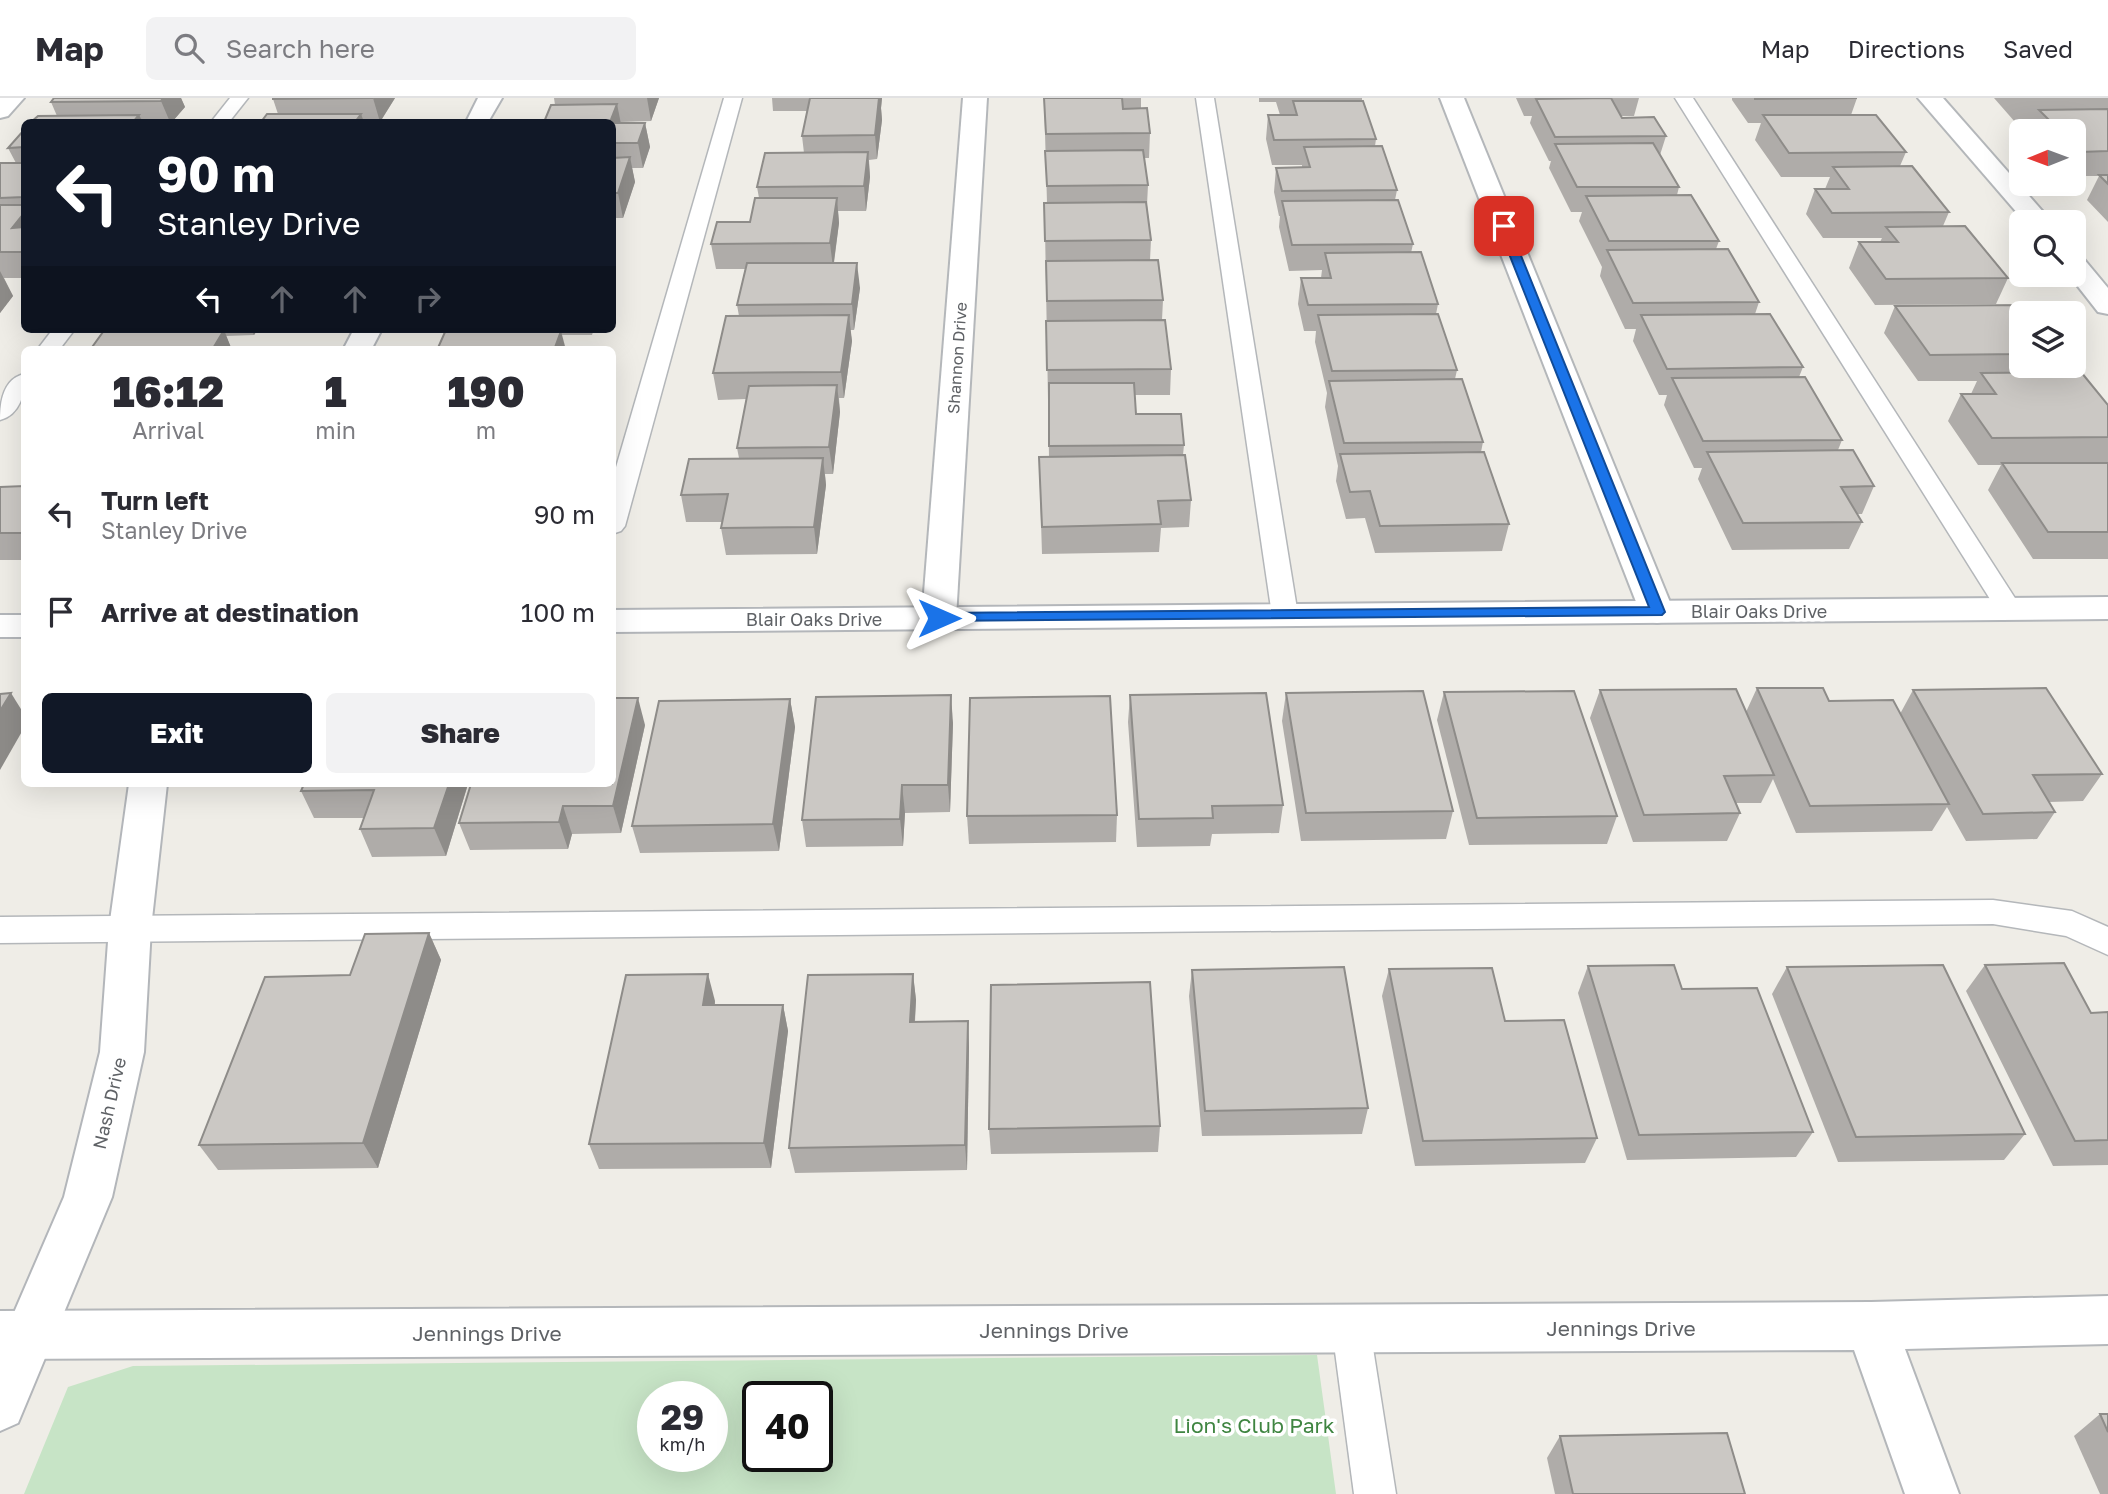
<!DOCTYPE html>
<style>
body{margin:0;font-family:"Golos Text",sans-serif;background:#f2f2f3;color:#2b2b33;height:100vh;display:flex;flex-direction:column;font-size:26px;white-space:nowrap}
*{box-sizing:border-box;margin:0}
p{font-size:23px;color:#7c7c81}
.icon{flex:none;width:38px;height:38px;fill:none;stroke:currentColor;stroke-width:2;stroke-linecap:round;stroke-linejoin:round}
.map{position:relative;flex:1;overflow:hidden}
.sheet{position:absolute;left:21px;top:248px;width:595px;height:441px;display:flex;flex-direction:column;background:#fff;border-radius:10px;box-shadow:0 7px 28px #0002}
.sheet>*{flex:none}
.hud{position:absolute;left:21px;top:21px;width:595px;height:214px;border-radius:10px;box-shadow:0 7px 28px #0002;background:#111827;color:#fff;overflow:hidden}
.needle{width:46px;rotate:269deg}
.tools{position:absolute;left:2009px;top:21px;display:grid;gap:14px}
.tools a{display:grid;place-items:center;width:77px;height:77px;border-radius:10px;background:#fff;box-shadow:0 7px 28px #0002;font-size:35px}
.speed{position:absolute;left:637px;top:1283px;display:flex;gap:14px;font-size:35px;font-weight:700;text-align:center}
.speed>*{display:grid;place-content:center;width:91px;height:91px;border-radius:50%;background:#fff;box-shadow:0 7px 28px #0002;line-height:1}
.speed small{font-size:18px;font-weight:400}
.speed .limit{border:4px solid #111;border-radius:10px;background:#fff;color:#111}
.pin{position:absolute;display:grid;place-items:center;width:60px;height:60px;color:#fff;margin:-30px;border-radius:14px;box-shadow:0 4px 10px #0006}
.me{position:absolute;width:77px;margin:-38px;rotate:90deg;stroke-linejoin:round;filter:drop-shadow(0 0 5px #0008)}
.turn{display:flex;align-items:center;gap:24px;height:147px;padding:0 21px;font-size:32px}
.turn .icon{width:91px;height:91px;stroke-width:2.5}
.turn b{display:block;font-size:49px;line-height:60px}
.lanes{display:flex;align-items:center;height:66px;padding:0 21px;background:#0003;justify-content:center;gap:35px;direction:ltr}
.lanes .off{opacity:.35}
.eta{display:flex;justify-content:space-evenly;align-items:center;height:119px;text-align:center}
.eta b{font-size:42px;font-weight:800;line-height:49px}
.cta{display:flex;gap:14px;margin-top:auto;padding:14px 21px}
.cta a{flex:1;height:80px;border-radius:10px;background:#111827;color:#fff;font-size:28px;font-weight:800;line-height:80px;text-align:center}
.cta a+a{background:#f2f2f3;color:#2b2b33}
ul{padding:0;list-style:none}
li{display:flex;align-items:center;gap:21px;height:98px;padding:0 21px}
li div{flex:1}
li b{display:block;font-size:26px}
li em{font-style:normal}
header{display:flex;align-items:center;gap:42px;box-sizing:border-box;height:98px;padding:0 35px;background:#fff;border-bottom:2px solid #e1e1e2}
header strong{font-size:33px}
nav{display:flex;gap:38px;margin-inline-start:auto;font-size:24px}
.search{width:490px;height:63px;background:#f2f2f3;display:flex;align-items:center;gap:18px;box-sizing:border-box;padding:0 24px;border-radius:10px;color:#7c7c81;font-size:26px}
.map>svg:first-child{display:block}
.green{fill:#c7e4c6;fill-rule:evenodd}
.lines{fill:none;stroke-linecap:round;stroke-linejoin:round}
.lane-casing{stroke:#b4b7ba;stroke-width:3}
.street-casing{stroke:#b4b7ba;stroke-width:4}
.secondary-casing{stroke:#b3b6ba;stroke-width:4}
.lane{fill:#fff;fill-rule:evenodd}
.street{fill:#fff;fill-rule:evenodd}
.secondary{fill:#fff;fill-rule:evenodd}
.wall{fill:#afaca9}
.shaded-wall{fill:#8e8c89}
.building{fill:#cbc8c4;stroke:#8e8c89;stroke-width:2}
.route{fill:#1a73e8;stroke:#114b97;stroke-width:2}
.labels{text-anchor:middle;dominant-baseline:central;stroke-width:7;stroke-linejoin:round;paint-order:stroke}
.far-street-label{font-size:16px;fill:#5f6266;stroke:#fff}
.street-label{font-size:18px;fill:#5f6266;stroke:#fff}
.near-street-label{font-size:21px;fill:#5f6266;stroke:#fff}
.near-park-label{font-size:21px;fill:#3f8541;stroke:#fff}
</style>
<header>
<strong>Map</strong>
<div class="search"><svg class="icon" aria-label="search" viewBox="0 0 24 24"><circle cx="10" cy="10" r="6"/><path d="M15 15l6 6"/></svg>Search here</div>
<nav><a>Map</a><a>Directions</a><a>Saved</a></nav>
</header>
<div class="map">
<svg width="2108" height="1396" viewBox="0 0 2108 1396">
<rect width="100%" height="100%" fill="#efede7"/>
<!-- green -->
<path class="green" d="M1317,1257L1336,1396H24L68,1289L133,1268ZM653,1298H712V1358H653ZM758,1298H817V1358H758Z"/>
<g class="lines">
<!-- lane casing -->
<g class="lane-casing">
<g id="lane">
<path d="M230,0H248L229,24H211Z"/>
<path d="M724,0H742L625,428L621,433L612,436V383Z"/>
<path d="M1196,0H1214L1298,517L1294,523L1285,526L1276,523L1272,517Z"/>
<path d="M1675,0H1693L2022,511L2018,517L2009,520L2000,517Z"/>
<path d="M53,231H75L59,252H37Z"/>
<path d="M24,276C26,294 20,317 0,322C0,304 3,281 24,276Z"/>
<path d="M1993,802L2072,813L2108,829V857L2066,838L1993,826L0,845V819Z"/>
<path d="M1351,1212L1365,1218L1370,1231L1396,1396H1354L1332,1231L1337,1218Z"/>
</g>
</g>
<!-- street casing -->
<g class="street-casing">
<g id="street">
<path d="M0,0H24L8,18L0,20Z"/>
<path d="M963,0H987L956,520L951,528L939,531L927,528L922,520Z"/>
<path d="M1440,0H1464L1674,514L1669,522L1657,525L1645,522L1640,514Z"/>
<path d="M1918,0H1943L2052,124H2025Z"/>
<path d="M2074,158L2083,160L2108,190V216L2098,214L2069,177H2074Z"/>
<path d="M2108,1198V1246L1905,1251L1959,1396H1905L1854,1252L0,1261V1213L1871,1204Z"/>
</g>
</g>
<!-- secondary casing -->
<g class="secondary-casing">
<g id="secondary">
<path d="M478,0H502L488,24H466Z"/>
<path d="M354,231H382L371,252H343Z"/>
<path d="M2108,499V521L612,534V512Z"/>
<rect x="0" y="517" width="24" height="22"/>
<path d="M129,686H167L151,830L144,954L112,1099L18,1325L0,1333V1247L64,1099L100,954L109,830Z"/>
</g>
</g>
<!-- lane -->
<use href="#lane" class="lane"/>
<!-- street -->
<use href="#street" class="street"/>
<!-- secondary -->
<use href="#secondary" class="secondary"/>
</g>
<!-- wall -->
<g class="wall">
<path d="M181,0L185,9L172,24H31L57,18L51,4Z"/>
<path d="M273,0H395L380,24H261L278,16L273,1Z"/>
<path d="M554,0H659L651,23L620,24V25H645L650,49L643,70H632L635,84L623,120H612V24L555,7Z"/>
<path d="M772,0H882L881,10L882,22L877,61L869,62L870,79L866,113H838L839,125L834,165L860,190L854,232H850L852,243L844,300H839L840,314L833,376H825L826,387L817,456L726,457L721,430L722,424H686L681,397L739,360L737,350L746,301L718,302L713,275L739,218L737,207L745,171H716L711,146L750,124L759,100L757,89L804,55L802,38L807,13H773Z"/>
<path d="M1044,0H1141V11L1150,35L1149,60H1144L1148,87L1147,107L1151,142L1150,162L1163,202L1162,222L1171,271L1170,297H1135L1136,316L1184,347L1183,357L1191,402L1189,429L1161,430L1159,454L1042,456L1039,359H1049L1045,131L1044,105H1047Z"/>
<path d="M1259,0H1362V3L1376,41L1375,48L1397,92L1395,102L1413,146L1411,155L1438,206L1436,216L1457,272L1455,281L1483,344L1481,354L1509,426L1502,453L1375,455L1365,420L1346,421L1336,383L1338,368L1325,309L1327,295L1315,244L1316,233H1304L1298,206L1301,180H1321L1322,172L1289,173L1279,129L1280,118H1279L1274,94L1276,70L1302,69V67H1272L1266,41L1268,17H1280L1276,4H1259Z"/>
<path d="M1516,0H1639L1634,18H1621L1622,20L1666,38L1660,57L1679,89L1677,97L1719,143L1716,151L1759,204L1755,216L1803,269L1799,279L1842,342L1838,352L1874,388L1862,416H1857L1862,424L1849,451L1732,452L1698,381L1702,370H1694L1664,307L1667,297H1659L1633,243L1636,231H1625L1600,178L1602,169L1579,123L1582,114H1571L1549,70L1551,63H1549L1530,25L1532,18H1524Z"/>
<path d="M1732,0H1857L1851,17L1906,54L1900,68L1949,114L1943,128L2008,180L1996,206L1875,207L1849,170L1859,144H1880L1882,140H1823L1806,116L1815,91H1825L1830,79H1781L1755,42L1761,25H1748L1732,2Z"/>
<path d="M1994,0H2108V124L2087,102L2099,78H2074V33H2030L2034,24H2015Z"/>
<path d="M24,32V180H4L13,198L0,215V65H16L8,50Z"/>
<path d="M1895,208L2021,215V268H2061L2058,274L2108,339V461H2033L1988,392L2001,367H1978L1948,323L1961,296H1971L1977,283H1918L1884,235Z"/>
<path d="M127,231H258L254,237L226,238L232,252H90L128,233Z"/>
<path d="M463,231H594L592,237H562L464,234Z"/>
<path d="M24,388V462H0V389Z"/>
<path d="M1757,590L1900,616L1913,592L2102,676L2083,703L2049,704L2055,714L2037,741L1966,743L1947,709L1932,733L1796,735L1773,681L1761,705H1736L1740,715L1727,743L1633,744L1590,620L1600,592L1746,614Z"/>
<path d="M1444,594L1617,718L1607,746L1469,747L1437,622Z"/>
<path d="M1286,595L1453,713L1446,741L1301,743L1282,623Z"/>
<path d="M1130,597L1283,707L1279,735L1212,736L1210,748L1137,749L1128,624Z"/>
<path d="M790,601L795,629L779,753L640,755L632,728Z"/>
<path d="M953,625L950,714L905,715L903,748L806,749L802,722Z"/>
<path d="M645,627L621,735L572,736L568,751L470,752L459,725Z"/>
<path d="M304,686H468L446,758L372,759L360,731L364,720H314L301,693Z"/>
<path d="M1117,717L1116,744L969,746L967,718Z"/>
<path d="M429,835L441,862L378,1070L218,1072L199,1047Z"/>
<path d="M1985,867L2091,915L2108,914V1067L2053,1068L1966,893Z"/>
<path d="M1588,868L1682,891L1813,1034L1796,1059L1627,1062L1578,895Z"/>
<path d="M1787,869L2025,1036L2004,1062L1838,1064L1772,896Z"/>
<path d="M1389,871L1505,923L1597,1040L1585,1065L1415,1068L1382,898Z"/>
<path d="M1192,872L1368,1010L1362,1036L1202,1038L1189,898Z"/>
<path d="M913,876L916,902L915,924L968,923L969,949L967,1072L795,1075L789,1050Z"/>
<path d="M715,903V907H783L788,933L771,1070L599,1071L589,1046Z"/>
<path d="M1160,1028L1158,1054L991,1056L989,1031Z"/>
<path d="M2100,1316H2108V1396H2100L2074,1338Z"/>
<path d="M1560,1338L1745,1396H1555L1547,1360Z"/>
</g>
<!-- shaded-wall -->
<g class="shaded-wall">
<path d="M156,0H181L185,9L172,24H170L161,3Z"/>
<path d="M373,0H395L380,24Z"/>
<path d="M647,0H659L651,23Z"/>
<path d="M879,0H882L881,10L882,22L877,61L875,37Z"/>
<path d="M617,6L622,31L610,24Z"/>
<path d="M361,16L364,24H355Z"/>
<path d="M139,17L143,24H133Z"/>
<path d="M645,25L650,49L643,70L638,45Z"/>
<path d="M868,54L870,79L866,113L864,88Z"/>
<path d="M630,59L635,84L623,120L618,95Z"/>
<path d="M837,100L839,125L833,170L830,145Z"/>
<path d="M24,115V154L12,130Z"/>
<path d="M612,126L615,138L612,145Z"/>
<path d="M857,165L860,190L854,232L852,206Z"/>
<path d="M0,173L13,198L0,215Z"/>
<path d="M849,217L852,243L844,300L841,274Z"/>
<path d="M251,231H258L254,237Z"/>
<path d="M224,232L232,252H212Z"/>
<path d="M561,233L566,252H554Z"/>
<path d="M837,287L840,314L833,376L829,349Z"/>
<path d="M823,360L826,387L817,456L814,429Z"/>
<path d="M11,595L24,616V630L0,672V613Z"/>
<path d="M951,597L953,625L950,714L948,687Z"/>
<path d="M638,600L645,627L621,735L613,708Z"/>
<path d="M790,601L795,629L779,753L773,726Z"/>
<path d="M449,686H468L446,758L434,730Z"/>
<path d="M902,687L905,715L903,748L900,721Z"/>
<path d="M563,708L572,736L568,751L559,724Z"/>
<path d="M429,835L441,862L378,1070L363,1045Z"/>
<path d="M708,876L715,903L711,933L703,907Z"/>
<path d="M913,876L916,902L913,950L910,924Z"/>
<path d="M783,907L788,933L771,1070L764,1045Z"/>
<path d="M968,923L969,949L967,1072L965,1047Z"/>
</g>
<!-- building -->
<g class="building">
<path d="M54,0H163L161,3L51,4Z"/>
<path d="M273,0H373L273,1Z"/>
<path d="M810,0H879L875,37L802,38Z"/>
<path d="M1044,0H1122L1123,11L1147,10L1150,35L1046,36Z"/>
<path d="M1611,0L1622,20L1654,19L1666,38L1555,39L1536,1Z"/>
<path d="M1755,0H1857L1755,1Z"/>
<path d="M1293,3H1363L1376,41L1274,42L1268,17H1297Z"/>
<path d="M617,6L610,24H544L551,7Z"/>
<path d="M2108,11V53L2080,54L2074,48V33H2060L2039,12Z"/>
<path d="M267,16H361L355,24H261Z"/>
<path d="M139,17L133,24H31L38,18Z"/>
<path d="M1763,17H1876L1906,54L1789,55Z"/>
<path d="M612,25H645L638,45H612Z"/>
<path d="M24,32V49L8,50Z"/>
<path d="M1653,45L1679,89H1577L1555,46Z"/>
<path d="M1382,48L1397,92L1282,93L1276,70L1310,69L1304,49Z"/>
<path d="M1143,52L1148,87L1047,88L1045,53Z"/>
<path d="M868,54L864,88L757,89L765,55Z"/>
<path d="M630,59L618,95H612V60Z"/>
<path d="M0,65H24V99L0,100Z"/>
<path d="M1912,68L1949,114L1832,115L1815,91H1849L1833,69Z"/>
<path d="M2099,77H2108V86Z"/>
<path d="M1691,97L1719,143H1609L1586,98Z"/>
<path d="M755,100H837L830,145L711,146L717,124H750Z"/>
<path d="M1398,102L1413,146L1292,147L1282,103Z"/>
<path d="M1146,104L1151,142L1045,143L1044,105Z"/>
<path d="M0,107H24V115L12,130L24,129V154H0Z"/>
<path d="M1965,128L2008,180L1886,181L1859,144H1898L1886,129Z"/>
<path d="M1728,151L1759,204L1633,205L1607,152Z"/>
<path d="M1421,154L1438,206L1308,207L1301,180H1331L1325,155Z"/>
<path d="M1158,162L1163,202L1047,203L1046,163Z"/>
<path d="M747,165H857L852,206L737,207Z"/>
<path d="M2028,207L2035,215H2021V256L1930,257L1895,208Z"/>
<path d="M1438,216L1457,272L1332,273L1318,217Z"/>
<path d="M1770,216L1803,269L1667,271L1641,217Z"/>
<path d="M849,217L841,274L713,275L726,218Z"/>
<path d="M1165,222L1171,271L1047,272L1046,223Z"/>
<path d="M224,232L212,252H90L103,234Z"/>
<path d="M561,233L554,252H437L445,234Z"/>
<path d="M2081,274L2108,307V339L1992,340L1961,296H1996L1981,275Z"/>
<path d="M1805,279L1842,342L1703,343L1672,280Z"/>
<path d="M1462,281L1483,344L1344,345L1329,283Z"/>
<path d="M1049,285H1134L1136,316H1181L1184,347L1049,348Z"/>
<path d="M837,287L829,349L737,350L749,288Z"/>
<path d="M1853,352L1874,388L1841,389L1862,424L1743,425L1707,354Z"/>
<path d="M1484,354L1509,426L1380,428L1370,393L1350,394L1340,356Z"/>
<path d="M1185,357L1191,402L1158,403L1161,426L1042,429L1039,359Z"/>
<path d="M823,360L814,429L721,430L728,396L681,397L689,361Z"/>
<path d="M2002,365H2108V434H2048Z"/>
<path d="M24,388V435H0V389Z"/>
<path d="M1757,590H1823L1829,603L1893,602L1949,706L1810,708Z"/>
<path d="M2046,590L2102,676L2033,677L2055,714L1983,716L1913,592Z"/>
<path d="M1736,591L1774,677L1724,678L1740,715L1644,717L1600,592Z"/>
<path d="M1423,593L1453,713L1306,715L1286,595Z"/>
<path d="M1574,593L1617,718L1477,720L1444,594Z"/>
<path d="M11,595L0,613V596Z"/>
<path d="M1266,595L1283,707L1212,708L1213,720L1139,721L1130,597Z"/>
<path d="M951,597L948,687H902L900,721L802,722L816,599Z"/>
<path d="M1110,598L1117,717L967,718L970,600Z"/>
<path d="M612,600H638L613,708H563L559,724L459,725L471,686H612Z"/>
<path d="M790,601L773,726L632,728L659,603Z"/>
<path d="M304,686H449L434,730L360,731L374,692L301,693Z"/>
<path d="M429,835L363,1045L199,1047L265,879L350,877L365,836Z"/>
<path d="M2064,865L2091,915L2108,914V1042L2075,1043L1985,867Z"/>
<path d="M1674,867L1682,891L1757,890L1813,1034L1639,1037L1588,868Z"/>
<path d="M1943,867L2025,1036L1856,1039L1787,869Z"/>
<path d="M1344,869L1368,1010L1205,1013L1192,872Z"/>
<path d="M1492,870L1505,923L1564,922L1597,1040L1423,1043L1389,871Z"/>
<path d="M708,876L703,907H783L764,1045L589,1046L626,877Z"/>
<path d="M913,876L910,924L968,923L965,1047L789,1050L808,877Z"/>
<path d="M1150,884L1160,1028L989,1031L991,887Z"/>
<path d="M2100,1316H2108V1334Z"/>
<path d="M1727,1335L1745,1396H1573L1560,1338Z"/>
</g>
<!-- route -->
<path class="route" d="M1504,125L1509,128L1665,514L1662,517L934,523L932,520L939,515L1649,509L1498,128Z"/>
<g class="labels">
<!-- far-street labels -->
<g class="far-street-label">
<text transform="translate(957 260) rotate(-86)">Shannon Drive</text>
</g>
<!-- street labels -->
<g class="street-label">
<text x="1759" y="513">Blair Oaks Drive</text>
<text x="814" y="521">Blair Oaks Drive</text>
<text transform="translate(109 1005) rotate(-77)">Nash Drive</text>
</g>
<!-- near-street labels -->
<g class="near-street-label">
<text x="1621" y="1230">Jennings Drive</text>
<text x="1054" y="1232">Jennings Drive</text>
<text x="487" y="1235">Jennings Drive</text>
</g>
<!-- near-park labels -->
<g class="near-park-label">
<text x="1254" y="1327">Lion's Club Park</text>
</g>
</g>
</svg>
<div class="tools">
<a><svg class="needle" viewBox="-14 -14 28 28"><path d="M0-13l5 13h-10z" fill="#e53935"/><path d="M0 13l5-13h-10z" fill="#7c7c81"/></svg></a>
<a><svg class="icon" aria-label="search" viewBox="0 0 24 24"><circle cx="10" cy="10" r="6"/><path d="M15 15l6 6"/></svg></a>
<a><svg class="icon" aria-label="layers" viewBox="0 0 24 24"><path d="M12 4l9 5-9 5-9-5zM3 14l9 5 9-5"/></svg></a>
</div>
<div class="speed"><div>29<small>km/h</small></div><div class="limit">40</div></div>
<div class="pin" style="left:1504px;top:128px;background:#d93025"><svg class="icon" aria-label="arrive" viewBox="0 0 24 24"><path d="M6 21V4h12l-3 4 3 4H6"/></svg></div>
<svg class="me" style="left:939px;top:520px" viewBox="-20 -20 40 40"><path d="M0-17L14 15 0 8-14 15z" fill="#1a73e8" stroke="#fff" stroke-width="4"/></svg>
<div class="hud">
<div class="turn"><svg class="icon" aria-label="left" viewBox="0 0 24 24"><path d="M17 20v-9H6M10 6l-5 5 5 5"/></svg><div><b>90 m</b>Stanley Drive</div></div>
<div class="lanes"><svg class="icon" aria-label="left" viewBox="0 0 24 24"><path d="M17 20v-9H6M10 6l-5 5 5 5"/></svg><svg class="icon off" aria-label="ahead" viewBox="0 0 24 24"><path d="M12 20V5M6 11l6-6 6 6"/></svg><svg class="icon off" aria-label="ahead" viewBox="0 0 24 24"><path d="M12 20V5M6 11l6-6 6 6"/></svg><svg class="icon off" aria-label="right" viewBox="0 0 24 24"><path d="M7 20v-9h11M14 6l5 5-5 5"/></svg></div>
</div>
<section class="sheet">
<div class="eta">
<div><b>16:12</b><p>Arrival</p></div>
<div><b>1</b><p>min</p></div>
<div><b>190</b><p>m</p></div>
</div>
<ul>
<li><svg class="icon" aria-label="left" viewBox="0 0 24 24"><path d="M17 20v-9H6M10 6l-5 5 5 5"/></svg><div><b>Turn left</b><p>Stanley Drive</p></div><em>90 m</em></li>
<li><svg class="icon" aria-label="arrive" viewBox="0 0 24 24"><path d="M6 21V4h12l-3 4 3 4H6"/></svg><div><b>Arrive at destination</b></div><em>100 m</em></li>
</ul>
<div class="cta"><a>Exit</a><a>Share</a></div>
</section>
</div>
